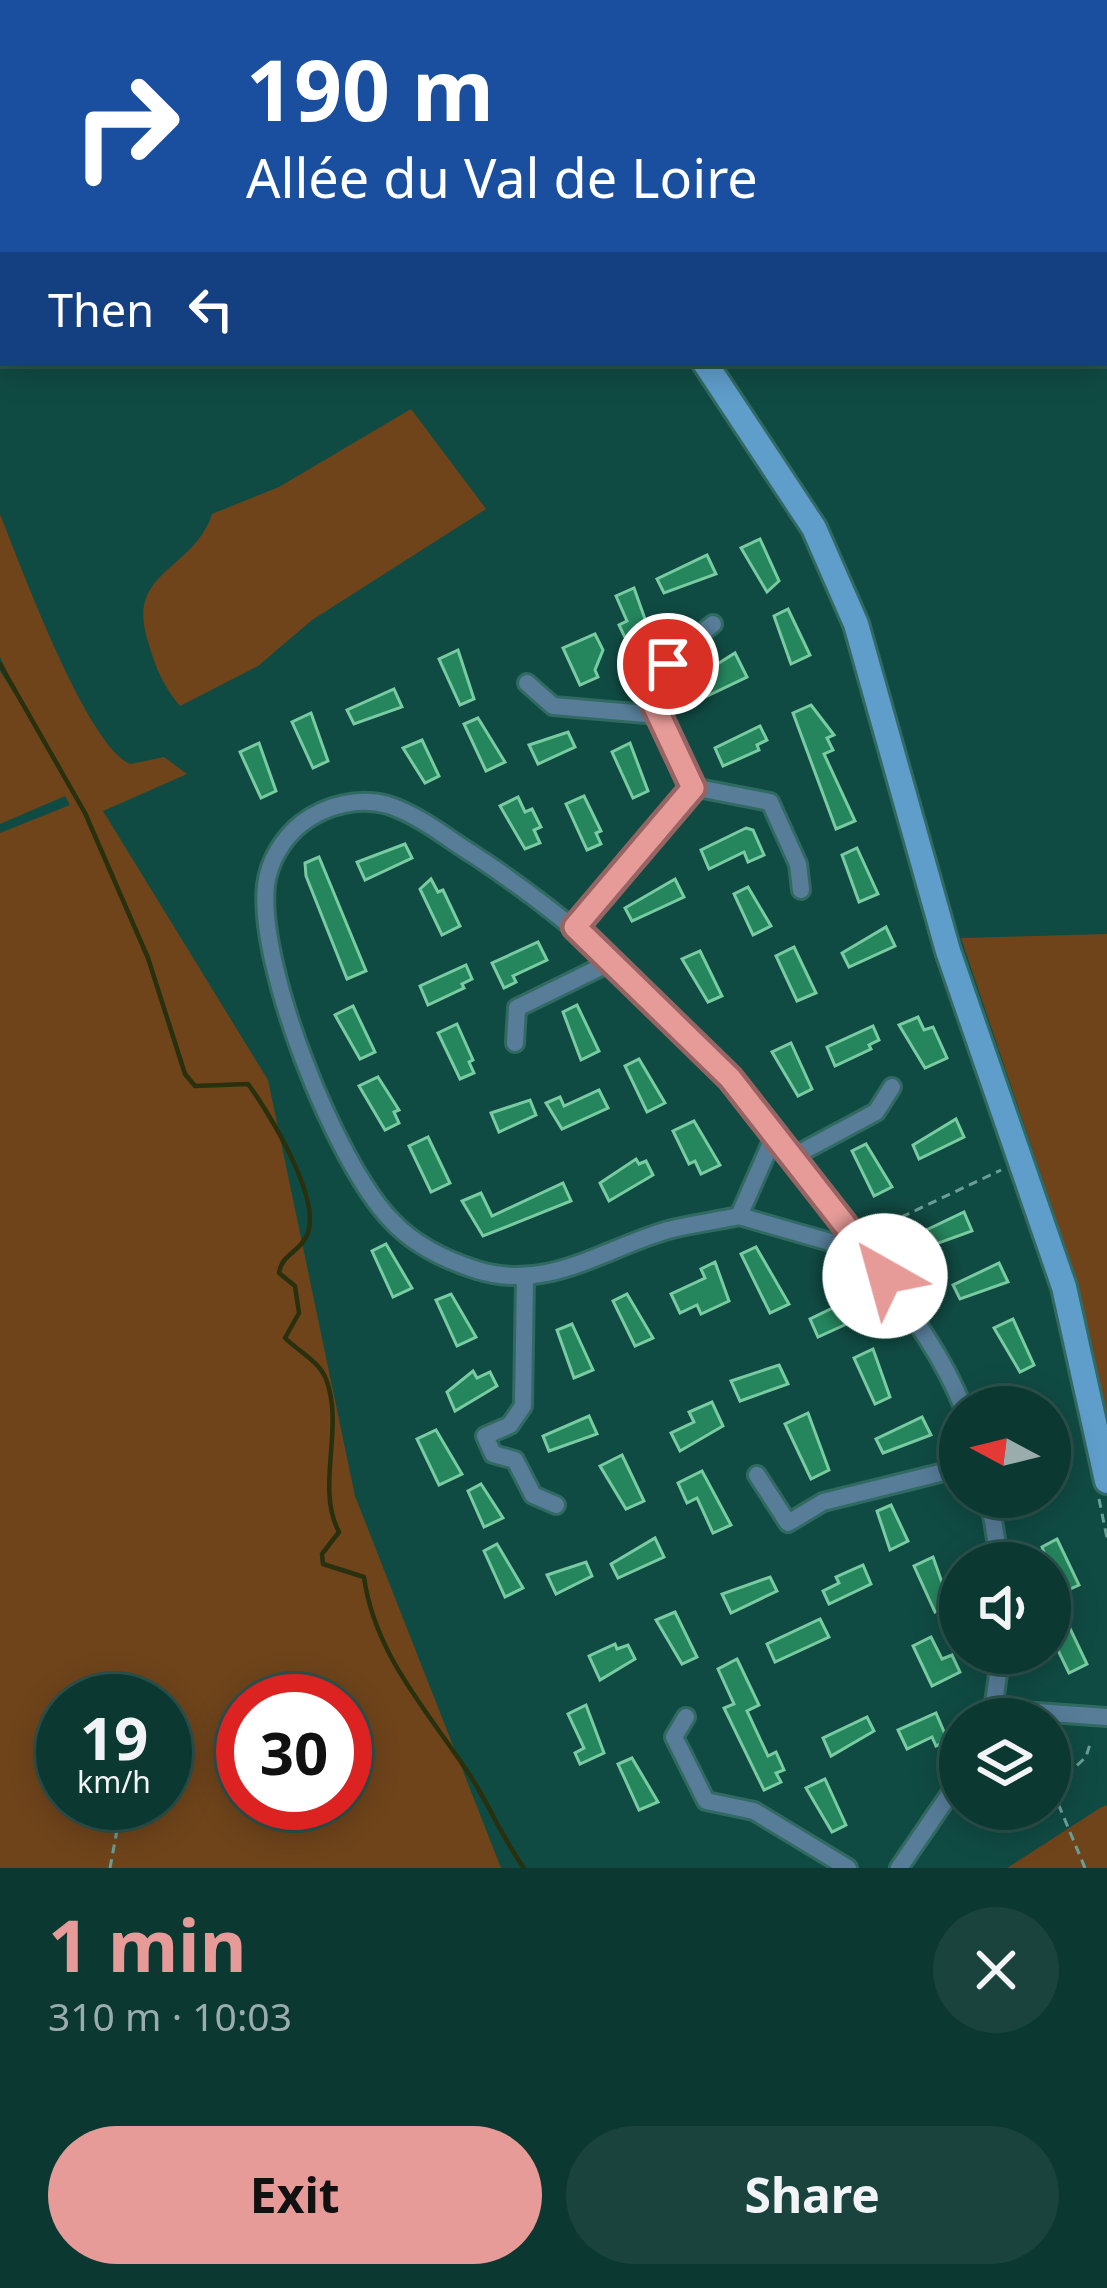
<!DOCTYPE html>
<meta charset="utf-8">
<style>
body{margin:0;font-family:"Noto Sans",sans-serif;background:#1a433e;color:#f1f3f6;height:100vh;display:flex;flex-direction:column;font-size:45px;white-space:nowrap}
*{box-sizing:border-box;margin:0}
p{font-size:39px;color:#9aacac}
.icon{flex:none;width:66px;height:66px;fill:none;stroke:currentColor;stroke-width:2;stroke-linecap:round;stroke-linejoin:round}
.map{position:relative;height:1868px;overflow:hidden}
.side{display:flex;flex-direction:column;background:#0c3832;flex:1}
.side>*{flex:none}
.banner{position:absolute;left:0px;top:0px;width:1107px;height:366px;box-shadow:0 6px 30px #0003,0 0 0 3px #2c524d;background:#1a4fa0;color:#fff;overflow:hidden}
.needle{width:78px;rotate:277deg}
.controls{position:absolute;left:939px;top:1386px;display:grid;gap:24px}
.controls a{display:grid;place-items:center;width:132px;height:132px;border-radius:50%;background:#0c3832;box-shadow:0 6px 30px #0003,0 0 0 3px #2c524d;font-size:60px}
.speed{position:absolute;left:36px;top:1674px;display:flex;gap:24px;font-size:60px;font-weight:700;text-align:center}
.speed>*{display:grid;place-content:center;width:156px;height:156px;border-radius:50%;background:#0c3832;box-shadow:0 6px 30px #0003,0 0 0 3px #2c524d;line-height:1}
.speed small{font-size:30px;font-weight:400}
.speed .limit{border:18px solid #d22;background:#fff;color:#111}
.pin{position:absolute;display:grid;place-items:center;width:102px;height:102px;color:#fff;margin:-51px;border:6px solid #fff;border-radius:50%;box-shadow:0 3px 12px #0007}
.me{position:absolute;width:132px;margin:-66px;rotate:322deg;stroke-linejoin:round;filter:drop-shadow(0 0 9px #0008)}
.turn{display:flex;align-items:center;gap:42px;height:252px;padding:0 48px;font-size:54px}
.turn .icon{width:156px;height:156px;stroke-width:2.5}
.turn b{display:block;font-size:84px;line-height:102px}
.then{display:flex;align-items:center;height:114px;padding:0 48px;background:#0003;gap:24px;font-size:45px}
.round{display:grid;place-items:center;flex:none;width:126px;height:126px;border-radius:63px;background:#1a433e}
.overview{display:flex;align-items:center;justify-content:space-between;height:204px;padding:0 48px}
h1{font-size:72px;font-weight:700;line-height:90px;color:#e69b98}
.action{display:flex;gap:24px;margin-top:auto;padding:24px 48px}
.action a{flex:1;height:138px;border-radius:72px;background:#e69b98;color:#111;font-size:48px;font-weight:700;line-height:138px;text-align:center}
.action a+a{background:#1a433e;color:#f1f3f6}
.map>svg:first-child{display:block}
.green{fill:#6f441b;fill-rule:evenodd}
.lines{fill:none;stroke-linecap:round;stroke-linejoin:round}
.stream{stroke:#28300e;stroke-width:4.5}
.building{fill:#25865e;stroke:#79cba2;stroke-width:3}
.street-casing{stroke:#316a62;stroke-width:22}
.secondary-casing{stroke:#316a62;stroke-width:30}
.path{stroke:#6a9f96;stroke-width:3;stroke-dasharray:9 6;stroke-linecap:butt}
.street{stroke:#577d99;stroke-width:16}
.secondary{stroke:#5f9dca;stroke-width:24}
.route-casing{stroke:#966563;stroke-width:30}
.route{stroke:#e69b98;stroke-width:21}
</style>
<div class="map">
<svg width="1107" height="1868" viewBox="0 0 1107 1868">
<rect width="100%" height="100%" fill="#104b43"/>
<!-- green -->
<g class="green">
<path d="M411,409L486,509L312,620L258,666L180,706C162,684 155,666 147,638C127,571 194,570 212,514L279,487Z"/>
<path d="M0,514C19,562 88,750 131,764L164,757L187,774L103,811L268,1080L355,1496L501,1868H0V833L70,805L65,796L0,824V671L24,709L0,657ZM63,1701H165V1803H63ZM345,1701V1803H243V1701Z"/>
<path d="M1107,934V1450L1056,1219L961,938Z"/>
<path d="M1107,1805V1868H1007L1100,1808Z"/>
</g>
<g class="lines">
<!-- stream -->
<path class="stream" d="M0,664L85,813L148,958L185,1074L195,1086L248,1084C268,1111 325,1203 306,1237C298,1253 282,1254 279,1273L295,1286L299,1313L285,1338C298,1351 319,1361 326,1379C345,1428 315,1487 339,1532L322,1554L323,1564L364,1577C375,1657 430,1713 473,1780C491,1809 503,1839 524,1868"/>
</g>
<!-- building -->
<g class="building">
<path d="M760,539L779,581L767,592L741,548Z"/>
<path d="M707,555L716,574L664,593L657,579Z"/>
<path d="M634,588L651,636L629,646L619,625L627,621L616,596Z"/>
<path d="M788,609L810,655L791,664L774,616Z"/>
<path d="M595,634L603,650L595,670L598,677L580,685L563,648Z"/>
<path d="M458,650L474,699L460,705L439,659Z"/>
<path d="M735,653L747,677L701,699L692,680Z"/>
<path d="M394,689L402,707L354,724L347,710Z"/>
<path d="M811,705L834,735L827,738L833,750L824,754L855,821L836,829L793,713Z"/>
<path d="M311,713L328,761L313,768L292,722Z"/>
<path d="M478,718L505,762L486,771L464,724Z"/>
<path d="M760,726L767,740L757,745L759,750L723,766L715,748Z"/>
<path d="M568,732L575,747L538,764L529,745Z"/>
<path d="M422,740L439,776L425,783L403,748Z"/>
<path d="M259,743L276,791L261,798L240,752Z"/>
<path d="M630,743L648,791L633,798L612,752Z"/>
<path d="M584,796L601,831L596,833L601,844L587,850L566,804Z"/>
<path d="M518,797L525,812L532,809L541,827L534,830L540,843L525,849L500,806Z"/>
<path d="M746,828L753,830L764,855L748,862L744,852L709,869L701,850Z"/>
<path d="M405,844L412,858L365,880L357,862Z"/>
<path d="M857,848L878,894L859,902L842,855Z"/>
<path d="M319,857L366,971L347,979L306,876L305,863Z"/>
<path d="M431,879L438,892L443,890L460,926L442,935L420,889Z"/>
<path d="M675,879L684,897L632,921L625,908Z"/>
<path d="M748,887L771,926L753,935L734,894Z"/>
<path d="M886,927L895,946L849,967L842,953Z"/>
<path d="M538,942L547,960L513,976L516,982L504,988L492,963Z"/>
<path d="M794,947L816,993L797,1001L776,956Z"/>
<path d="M700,951L722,996L708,1002L682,959Z"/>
<path d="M466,965L472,979L462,984L464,988L428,1005L420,986Z"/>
<path d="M577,1005L599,1051L581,1060L563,1012Z"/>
<path d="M353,1006L375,1052L360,1059L335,1015Z"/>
<path d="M918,1017L924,1030L933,1027L947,1058L925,1068L899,1025Z"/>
<path d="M457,1024L473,1060L469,1062L474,1073L460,1079L438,1033Z"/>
<path d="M873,1026L879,1040L869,1045L871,1049L835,1066L827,1047Z"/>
<path d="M791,1043L812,1089L798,1096L772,1052Z"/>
<path d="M639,1059L665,1103L647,1112L625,1066Z"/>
<path d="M378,1077L399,1110L394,1112L399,1123L385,1130L359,1086Z"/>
<path d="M599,1090L608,1108L562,1129L546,1103L560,1097L564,1106Z"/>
<path d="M530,1100L536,1115L499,1132L491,1113Z"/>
<path d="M956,1119L964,1137L919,1159L913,1145Z"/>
<path d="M694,1121L720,1165L701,1174L695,1161L689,1164L673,1131Z"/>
<path d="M428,1137L450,1183L431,1192L409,1146Z"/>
<path d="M866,1144L892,1187L874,1196L852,1151Z"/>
<path d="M636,1159L639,1164L646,1161L653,1175L609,1201L600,1183Z"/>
<path d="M563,1183L571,1201L483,1236L462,1201L481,1193L492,1216Z"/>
<path d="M964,1212L972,1231L925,1248L918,1234Z"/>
<path d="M386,1244L412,1288L393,1297L372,1251Z"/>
<path d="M756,1247L789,1304L770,1313L741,1254Z"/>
<path d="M715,1262L729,1301L701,1314L697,1305L680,1313L671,1294L705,1278L701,1269Z"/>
<path d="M999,1263L1008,1282L960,1299L953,1285Z"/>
<path d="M451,1294L476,1337L457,1346L436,1300Z"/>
<path d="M627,1294L653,1338L635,1346L613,1301Z"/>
<path d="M845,1302L847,1306L858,1302L864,1316L818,1337L810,1319Z"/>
<path d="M1013,1319L1034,1365L1020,1372L994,1328Z"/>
<path d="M572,1324L593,1370L574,1378L557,1330Z"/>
<path d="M873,1349L890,1397L875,1404L854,1358Z"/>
<path d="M779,1365L788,1384L740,1401L731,1381Z"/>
<path d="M473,1371L477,1378L490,1372L497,1386L455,1411L447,1392Z"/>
<path d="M712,1402L723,1426L680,1451L671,1433L694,1422L689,1412Z"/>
<path d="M808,1413L829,1470L811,1479L785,1424Z"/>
<path d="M589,1416L597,1434L549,1451L543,1436Z"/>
<path d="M922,1417L931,1435L883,1453L876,1439Z"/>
<path d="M436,1430L462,1474L439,1485L417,1439Z"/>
<path d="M622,1455L644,1501L626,1509L600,1466Z"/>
<path d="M702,1471L731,1525L713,1533L697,1498L687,1503L678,1483Z"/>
<path d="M481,1484L503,1518L484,1527L468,1491Z"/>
<path d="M891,1505L908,1541L890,1550L877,1511Z"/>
<path d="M655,1538L664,1557L618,1578L611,1564Z"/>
<path d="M1057,1539L1079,1585L1059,1594L1042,1547Z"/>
<path d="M497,1544L523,1588L505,1597L484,1551Z"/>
<path d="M933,1557L950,1605L935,1612L914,1566Z"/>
<path d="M586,1562L592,1576L556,1594L547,1575Z"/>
<path d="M863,1565L871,1584L829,1604L823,1591L839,1583L836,1577Z"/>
<path d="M770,1577L777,1591L731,1613L722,1594Z"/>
<path d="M675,1612L697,1657L682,1664L656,1620Z"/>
<path d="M1065,1618L1087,1664L1069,1673L1052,1638L1056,1635L1051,1625Z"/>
<path d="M820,1619L829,1637L775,1662L767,1644Z"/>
<path d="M931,1637L942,1659L952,1655L960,1672L932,1686L913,1646Z"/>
<path d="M615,1644L617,1649L628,1645L635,1659L600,1680L589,1656Z"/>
<path d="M737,1659L759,1705L747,1711L768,1756L776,1752L784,1770L776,1773L781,1782L764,1790L724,1708L734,1704L718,1669Z"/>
<path d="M586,1705L604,1753L580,1764L575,1753L584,1748L568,1714Z"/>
<path d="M936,1713L948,1741L936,1746L932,1737L907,1749L898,1730Z"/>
<path d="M867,1717L874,1731L831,1756L823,1738Z"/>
<path d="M632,1758L658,1802L639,1810L618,1764Z"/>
<path d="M825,1779L846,1825L832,1832L806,1788Z"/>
</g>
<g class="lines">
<!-- street casing -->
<g class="street-casing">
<g id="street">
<path d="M527,683L553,706L658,715"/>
<path d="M693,787C652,704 632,689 713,624"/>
<path d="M575,927L693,787L770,802L798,864L801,890"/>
<path d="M515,1043L517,1008L611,962"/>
<path d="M775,1134L739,1216C716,1221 691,1224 668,1230C603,1249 547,1292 477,1270C445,1260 414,1245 391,1220C335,1162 257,965 266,885C269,861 283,838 302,823C326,805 359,797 388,805C419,815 447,838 474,855C630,957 754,1096 862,1247C900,1300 938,1345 963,1407"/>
<path d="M794,1156L876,1112L892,1087"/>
<path d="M739,1216L865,1252"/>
<path d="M525,1278L523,1406L510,1425L485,1436L493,1454L515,1460L533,1495L556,1505"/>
<path d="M757,1475L788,1523L823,1502L960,1468"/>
<path d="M989,1497L1000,1563"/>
<path d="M994,1709L1107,1717"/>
<path d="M686,1717L674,1737L706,1801L754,1811L848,1868"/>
<path d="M992,1717L1001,1653"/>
<path d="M899,1868L960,1779"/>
</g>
</g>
<!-- secondary casing -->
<g class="secondary-casing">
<g id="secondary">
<path d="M466,0L468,3"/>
<path d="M705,363L814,528L856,624L948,951L1064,1287L1107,1481"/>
</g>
</g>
<!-- path -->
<g class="path">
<path d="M1104,71H1107"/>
<path d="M874,1230L1001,1170"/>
<path d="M1099,1499L1107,1538"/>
<path d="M142,1701L143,1695"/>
<path d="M110,1868L122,1803"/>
<path d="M1085,1868L1052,1789L1086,1757L1090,1744"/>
</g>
<!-- street -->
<use href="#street" class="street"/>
<!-- secondary -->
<use href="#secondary" class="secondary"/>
</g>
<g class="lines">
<!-- route casing -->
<g class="route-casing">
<path id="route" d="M668,664L654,705L693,788L575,927L730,1078L885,1276"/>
</g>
<!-- route -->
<use href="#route" class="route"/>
</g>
</svg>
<div class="controls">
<a><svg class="needle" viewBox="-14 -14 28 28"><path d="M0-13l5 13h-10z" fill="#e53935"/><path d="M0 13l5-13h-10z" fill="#9aacac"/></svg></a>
<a><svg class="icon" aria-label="sound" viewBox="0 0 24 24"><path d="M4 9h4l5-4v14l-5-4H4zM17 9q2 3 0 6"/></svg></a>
<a><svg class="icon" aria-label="layers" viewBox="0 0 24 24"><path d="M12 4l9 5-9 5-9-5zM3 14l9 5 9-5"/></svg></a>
</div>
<div class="speed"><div>19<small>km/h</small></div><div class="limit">30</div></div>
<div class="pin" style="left:668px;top:664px;background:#d93025"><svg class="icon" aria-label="arrive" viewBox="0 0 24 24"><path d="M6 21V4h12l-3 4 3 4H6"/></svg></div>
<svg class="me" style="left:885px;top:1276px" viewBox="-20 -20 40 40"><circle r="19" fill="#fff"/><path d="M0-13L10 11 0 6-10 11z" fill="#e69b98"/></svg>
<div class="banner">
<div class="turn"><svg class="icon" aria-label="right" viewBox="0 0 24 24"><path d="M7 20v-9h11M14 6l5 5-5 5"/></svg><div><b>190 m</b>Allée du Val de Loire</div></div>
<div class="then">Then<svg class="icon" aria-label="left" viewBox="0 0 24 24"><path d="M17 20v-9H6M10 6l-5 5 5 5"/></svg></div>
</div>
</div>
<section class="side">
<div class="overview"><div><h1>1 min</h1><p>310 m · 10:03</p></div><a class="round"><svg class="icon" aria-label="close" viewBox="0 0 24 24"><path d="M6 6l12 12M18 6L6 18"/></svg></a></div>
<div class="action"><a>Exit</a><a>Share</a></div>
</section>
